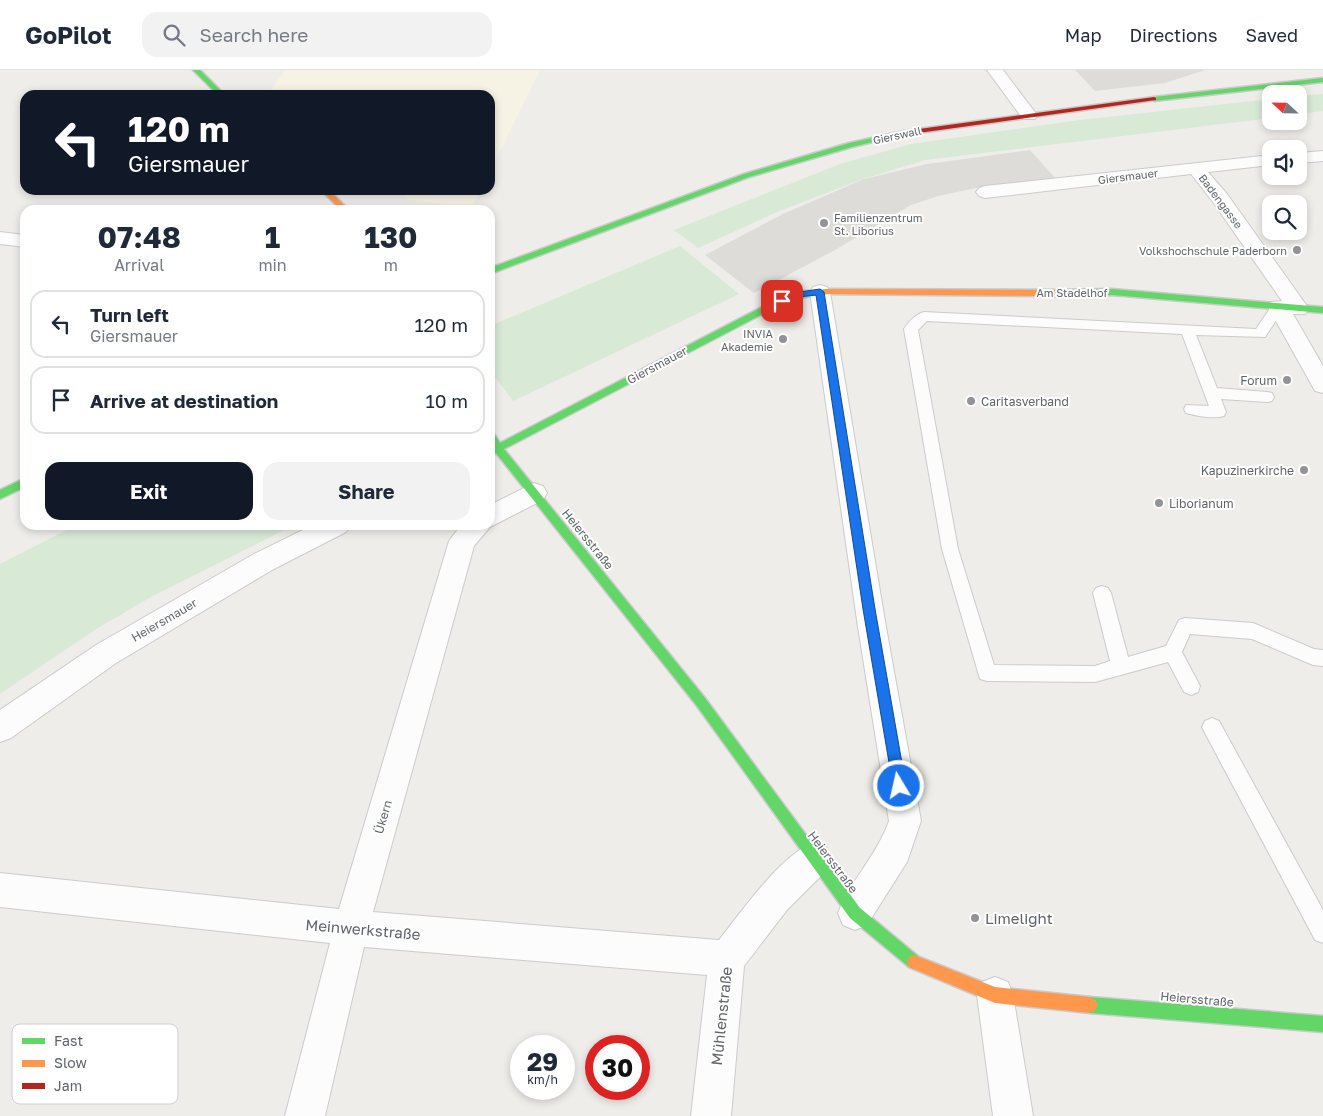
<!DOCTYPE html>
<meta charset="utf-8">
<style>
body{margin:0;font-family:"Golos Text",sans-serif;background:#f2f2f3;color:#1f2937;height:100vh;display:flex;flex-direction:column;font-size:19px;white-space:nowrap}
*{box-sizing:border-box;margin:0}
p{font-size:16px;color:#747a83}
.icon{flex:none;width:28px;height:28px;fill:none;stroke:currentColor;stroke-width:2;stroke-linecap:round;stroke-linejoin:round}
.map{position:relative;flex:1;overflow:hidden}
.drawer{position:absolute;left:20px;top:135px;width:475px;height:325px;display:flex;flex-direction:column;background:#fff;border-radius:15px;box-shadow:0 2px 8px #0003}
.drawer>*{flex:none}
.top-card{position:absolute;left:20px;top:20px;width:475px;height:105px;border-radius:15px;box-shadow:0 2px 8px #0003;background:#111827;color:#fff;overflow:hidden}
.needle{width:32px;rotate:292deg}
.tools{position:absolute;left:1262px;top:15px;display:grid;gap:10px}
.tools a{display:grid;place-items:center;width:45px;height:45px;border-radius:10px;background:#fff;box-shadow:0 2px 8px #0003;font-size:25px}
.speed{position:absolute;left:510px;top:965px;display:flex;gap:10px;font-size:25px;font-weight:700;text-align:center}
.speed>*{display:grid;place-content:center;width:65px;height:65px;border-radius:50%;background:#fff;box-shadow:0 2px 8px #0003;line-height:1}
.speed small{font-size:12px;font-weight:400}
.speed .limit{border:8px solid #d22;background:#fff;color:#111}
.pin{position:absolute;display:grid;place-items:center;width:42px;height:42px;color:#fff;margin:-21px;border-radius:10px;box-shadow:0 2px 8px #0006}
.me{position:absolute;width:55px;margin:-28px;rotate:351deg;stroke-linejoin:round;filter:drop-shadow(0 0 4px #0008)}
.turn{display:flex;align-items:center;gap:18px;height:105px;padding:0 25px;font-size:22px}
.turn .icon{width:65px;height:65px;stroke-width:2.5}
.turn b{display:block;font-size:35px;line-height:42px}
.eta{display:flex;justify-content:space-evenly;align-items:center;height:85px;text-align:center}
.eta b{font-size:30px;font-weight:700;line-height:35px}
.primary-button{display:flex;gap:10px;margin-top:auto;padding:10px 25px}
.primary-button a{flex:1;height:58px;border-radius:15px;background:#111827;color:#fff;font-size:20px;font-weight:700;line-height:58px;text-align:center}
.primary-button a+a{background:#f2f2f3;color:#1f2937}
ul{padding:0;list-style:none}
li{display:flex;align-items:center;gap:15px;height:68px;margin:0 10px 8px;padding:0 15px;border:2px solid #e0e1e3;border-radius:15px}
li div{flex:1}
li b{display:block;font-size:19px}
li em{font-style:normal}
header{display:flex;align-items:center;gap:30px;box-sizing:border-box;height:70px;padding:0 25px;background:#fff;border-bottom:1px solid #e0e1e3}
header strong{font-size:24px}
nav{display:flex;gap:28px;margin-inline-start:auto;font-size:18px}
.search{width:350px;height:45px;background:#f2f2f3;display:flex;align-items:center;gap:12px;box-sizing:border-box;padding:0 18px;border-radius:15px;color:#747a83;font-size:19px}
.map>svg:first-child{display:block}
.commercial{fill:#f6f2e4}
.education{fill:#dedcd8}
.green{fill:#d8e9d6}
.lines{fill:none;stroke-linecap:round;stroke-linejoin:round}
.lane-casing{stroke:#cbcbcb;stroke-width:2}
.street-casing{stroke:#cbcbcb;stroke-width:2}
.fast-casing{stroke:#cacaca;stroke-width:3}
.slow-casing{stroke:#cacaca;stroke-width:3}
.jam-casing{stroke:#cacaca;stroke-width:3}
.lane{fill:#fcfcfc;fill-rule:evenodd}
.street{fill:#fcfcfc;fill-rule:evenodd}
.fast{fill:#63d668;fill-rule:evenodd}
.slow{fill:#ff974d;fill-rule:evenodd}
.jam{fill:#b3261e;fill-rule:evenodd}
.route{fill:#1a73e8;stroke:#114b97}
.poi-dot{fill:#919394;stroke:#fff;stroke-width:2}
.labels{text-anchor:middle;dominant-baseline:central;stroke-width:4;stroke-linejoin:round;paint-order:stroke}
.far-street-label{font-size:11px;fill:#5f6267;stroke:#fff}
.far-poi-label{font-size:11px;fill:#5f6267;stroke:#fff;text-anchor:end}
.street-label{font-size:12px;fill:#5f6267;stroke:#fff}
.poi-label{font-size:12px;fill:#5f6267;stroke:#fff;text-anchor:end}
.near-poi-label{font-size:15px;fill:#5f6267;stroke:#fff;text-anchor:start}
.near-street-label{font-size:15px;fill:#5f6267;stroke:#fff}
.key{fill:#fff;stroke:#cfd0d1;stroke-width:1}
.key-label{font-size:14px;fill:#5f6267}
</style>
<header>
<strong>GoPilot</strong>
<div class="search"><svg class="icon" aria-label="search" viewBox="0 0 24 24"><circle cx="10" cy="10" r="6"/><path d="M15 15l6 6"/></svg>Search here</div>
<nav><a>Map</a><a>Directions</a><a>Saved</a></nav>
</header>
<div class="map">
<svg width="1323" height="1046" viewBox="0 0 1323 1046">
<rect width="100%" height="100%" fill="#eeede9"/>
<!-- commercial -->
<g class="commercial">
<path d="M285,0H540L490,102V25H277L271,20Z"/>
<path d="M397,120H481L471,138L410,130Z"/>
</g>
<!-- education -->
<g class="education">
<path d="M1075,0H1205L1165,13L1095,21Z"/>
<path d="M1030,80L1056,109L976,118L938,126L911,135L835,180L754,223L705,185L783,144L864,109L927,94Z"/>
</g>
<!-- green -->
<g class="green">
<path d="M1323,24V41L1299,44V26Z"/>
<path d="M1271,29V48L925,90L863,109L777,142L698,178L674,160L840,94L911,74L1080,50Z"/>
<path d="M680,176L739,224L513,331L490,300V256Z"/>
<path d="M76,455H294L151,527L98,558L0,624V494Z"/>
</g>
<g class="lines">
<!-- lane casing -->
<g class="lane-casing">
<g id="lane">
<path d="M1278,233L1285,237L1265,267L1196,265L1217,318L1267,322L1272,323L1274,327L1272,331L1267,332L1221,329L1226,342L1224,346C1213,349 1197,346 1186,343L1184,339L1186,335L1209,336L1182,264L927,251L918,260L958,479L994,595L1095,596L1110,591L1093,523L1096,518L1102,516L1108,518L1111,523L1128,587L1166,576L1179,550L1185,548L1253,553L1314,579L1323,580V596L1313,595L1252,569L1190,564L1182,582L1200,616L1198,622L1191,625L1184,622L1168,592L1095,612L987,611L980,609L942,479L904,259C908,252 916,244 924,242L1256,259L1273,234Z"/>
<path d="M1212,648L1219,651L1323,840V873L1315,870L1205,663L1202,657L1205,651Z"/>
</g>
</g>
<!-- street casing -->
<g class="street-casing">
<g id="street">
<path d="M987,0H1003L1037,45L1035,49H1023Z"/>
<path d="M1323,81V91L1299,93V83Z"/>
<path d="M1271,85V95L1208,102L1227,124L1309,239L1305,244H1293L1323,296V323L1315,321L1268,237L1271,232L1282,231L1213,132L1191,104L985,128L979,126L976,122L979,118L985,116Z"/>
<path d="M0,162L25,165V177L0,174Z"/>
<path d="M820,215L827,217L830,222L886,557L921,751L907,792L867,855L855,860L843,855L838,843C851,810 877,785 889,751L858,557L810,222L813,217Z"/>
<path d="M534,413L543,416L547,423L543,430L490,457L474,476L373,842L719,870C742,841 780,786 814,772L826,777L831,789L826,801L787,840L744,896L731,1046H691L707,905L364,877L325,1046H285L330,873L0,837V803L339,839L449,471L461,455H490V435Z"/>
<path d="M313,455H350L346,462L272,500L116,593L11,668L0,672V640L96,575L254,484Z"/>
<path d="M995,907L1008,912L1013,925L1033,1046H993L977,925L982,912Z"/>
</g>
</g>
<!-- fast casing -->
<g class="fast-casing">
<g id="fast">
<path d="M193,0H200L225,25H218Z"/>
<path d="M1323,8V12L1154,31L1151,29L1154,27Z"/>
<path d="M904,61L907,63L906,64L852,77L749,107L490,204V198L744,104L849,73Z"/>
<path d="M826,219L830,222L829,224L798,228L772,239L504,379L705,628L860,838L919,887L921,892L919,897L914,899L909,897L850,848L697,636L496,383L490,386V378L492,377L490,373V361L493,362L500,373L766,235L796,222Z"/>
<path d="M1112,219L1323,237V243L1112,225L1054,226L1050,223L1054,220Z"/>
<path d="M25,408V417L0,429V420Z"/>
<path d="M1090,927L1323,946V962L1090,943L1085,940L1082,935L1085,930Z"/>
</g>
</g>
<!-- slow casing -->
<g class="slow-casing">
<g id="slow">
<path d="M321,120H329L349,140H341Z"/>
<path d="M826,219L1054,220L1058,223L1054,226L823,224L822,222Z"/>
<path d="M914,885L995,917L1090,927L1095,930L1098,935L1095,940L1090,943L995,933L909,897L907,892L909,887Z"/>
</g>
</g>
<!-- jam casing -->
<g class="jam-casing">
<path id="jam" d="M1154,27L1156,28V30L904,65L901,63L904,61Z"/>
</g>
<!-- lane -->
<use href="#lane" class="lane"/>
<!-- street -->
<use href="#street" class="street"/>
<!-- fast -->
<use href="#fast" class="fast"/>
<!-- slow -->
<use href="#slow" class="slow"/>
<!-- jam -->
<use href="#jam" class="jam"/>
</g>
<!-- route -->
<path class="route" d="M820,219L824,222L875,539L906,716L904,720L899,722L895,720L893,716L863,539L816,225L798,227L782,234L778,231L793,223Z"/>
<!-- markers -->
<g class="poi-dot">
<circle cx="824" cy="153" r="5"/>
<circle cx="1297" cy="180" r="5"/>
<circle cx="783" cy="269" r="5"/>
<circle cx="1287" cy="310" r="5"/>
<circle cx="971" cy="331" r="5"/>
<circle cx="1304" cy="400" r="5"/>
<circle cx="1159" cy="433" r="5"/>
<circle cx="975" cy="848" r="5"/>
</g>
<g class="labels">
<!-- far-street labels -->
<g class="far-street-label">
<text transform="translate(897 65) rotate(-12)">Gierswall</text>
<text transform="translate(1128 106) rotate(-7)">Giersmauer</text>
<text transform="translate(1221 131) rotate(53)">Badengasse</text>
<text x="1072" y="222">Am Stadelhof</text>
</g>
<!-- far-poi labels -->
<g class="far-poi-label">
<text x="834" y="147" text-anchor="start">Familienzentrum<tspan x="834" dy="13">St. Liborius</tspan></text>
<text x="1287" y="180">Volkshochschule Paderborn</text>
<text x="773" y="263">INVIA<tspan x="773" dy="13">Akademie</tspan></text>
</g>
<!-- street labels -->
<g class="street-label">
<text transform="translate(657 295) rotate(-28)">Giersmauer</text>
<text transform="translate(588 469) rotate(51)">Heiersstraße</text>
<text transform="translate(164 550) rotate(-30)">Heiersmauer</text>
<text transform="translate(383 747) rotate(-74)">Ükern</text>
<text transform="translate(833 792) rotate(53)">Heiersstraße</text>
<text transform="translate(1197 929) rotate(5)">Heiersstraße</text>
</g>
<!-- poi labels -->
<g class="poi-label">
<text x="1277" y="310">Forum</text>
<text x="981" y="331" text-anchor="start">Caritasverband</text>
<text x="1294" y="400">Kapuzinerkirche</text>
<text x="1169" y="433" text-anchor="start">Liborianum</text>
</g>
<!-- near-poi labels -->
<g class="near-poi-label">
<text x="985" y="848">Limelight</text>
</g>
<!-- near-street labels -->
<g class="near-street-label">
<text transform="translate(363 859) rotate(5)">Meinwerkstraße</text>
<text transform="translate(721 946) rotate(-84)">Mühlenstraße</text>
</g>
</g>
<!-- legend -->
<rect x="12" y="954" width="166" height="80" rx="8" class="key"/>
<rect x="22" y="968" width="23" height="6" fill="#63d668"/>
<rect x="22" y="990" width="23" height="7" fill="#ff974d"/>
<rect x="22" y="1013" width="23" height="6" fill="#b3261e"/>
<g class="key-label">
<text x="54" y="976">Fast</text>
<text x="54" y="998">Slow</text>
<text x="54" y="1021">Jam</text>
</g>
</svg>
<div class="tools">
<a><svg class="needle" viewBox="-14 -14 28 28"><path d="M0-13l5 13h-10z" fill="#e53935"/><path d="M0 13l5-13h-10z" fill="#747a83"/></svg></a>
<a><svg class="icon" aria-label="sound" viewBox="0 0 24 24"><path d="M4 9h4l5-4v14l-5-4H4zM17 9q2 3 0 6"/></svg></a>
<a><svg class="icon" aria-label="search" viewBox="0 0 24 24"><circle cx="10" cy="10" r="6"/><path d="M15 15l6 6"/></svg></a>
</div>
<div class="speed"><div>29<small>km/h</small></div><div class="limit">30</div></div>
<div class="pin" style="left:782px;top:231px;background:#d93025"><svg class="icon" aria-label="arrive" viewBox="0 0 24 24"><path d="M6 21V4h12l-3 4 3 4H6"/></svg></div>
<svg class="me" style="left:899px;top:716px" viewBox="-20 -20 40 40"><circle r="17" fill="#1a73e8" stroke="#fff" stroke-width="3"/><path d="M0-11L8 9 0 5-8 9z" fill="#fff"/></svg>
<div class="top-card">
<div class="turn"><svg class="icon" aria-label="left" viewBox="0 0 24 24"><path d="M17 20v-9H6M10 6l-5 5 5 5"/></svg><div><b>120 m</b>Giersmauer</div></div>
</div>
<section class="drawer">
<div class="eta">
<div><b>07:48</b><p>Arrival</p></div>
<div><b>1</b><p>min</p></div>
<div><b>130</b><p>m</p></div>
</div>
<ul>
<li><svg class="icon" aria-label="left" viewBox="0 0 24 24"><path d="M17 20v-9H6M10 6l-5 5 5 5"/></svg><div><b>Turn left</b><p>Giersmauer</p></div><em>120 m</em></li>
<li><svg class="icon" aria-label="arrive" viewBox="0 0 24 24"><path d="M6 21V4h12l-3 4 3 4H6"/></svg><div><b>Arrive at destination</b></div><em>10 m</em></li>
</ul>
<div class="primary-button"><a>Exit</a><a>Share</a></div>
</section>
</div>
